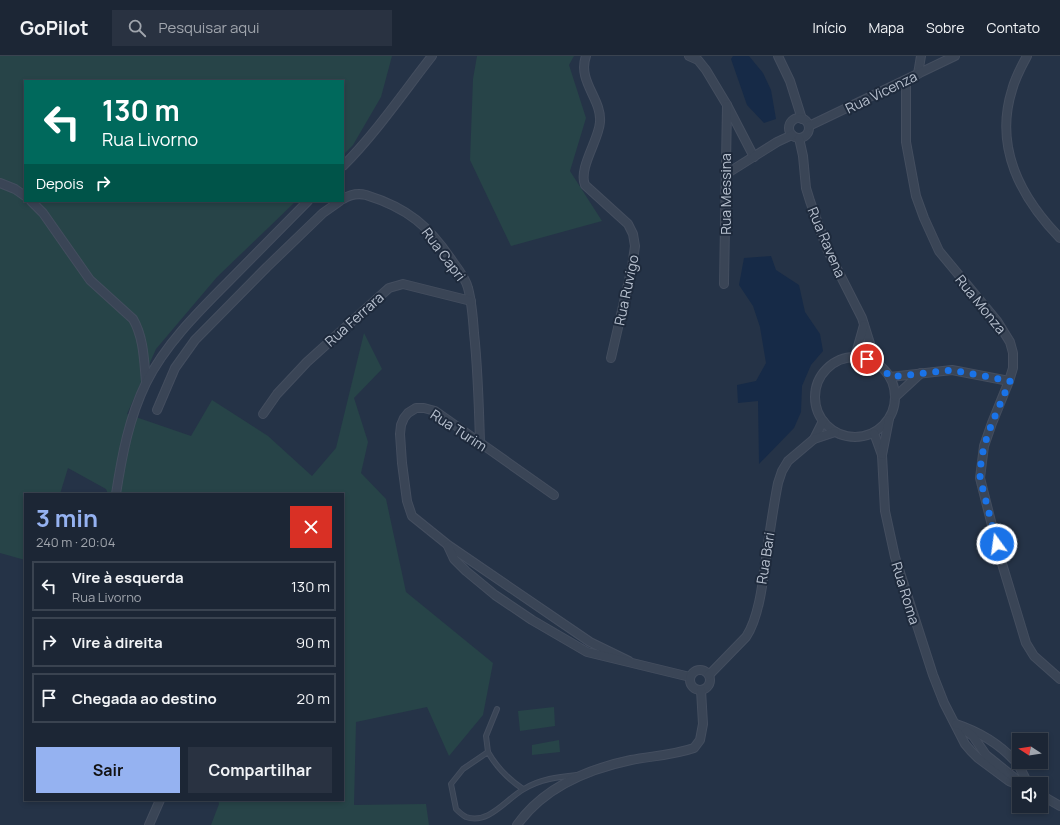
<!DOCTYPE html>
<html lang="pt">
<meta charset="utf-8">
<style>
body{margin:0;font-family:Manrope,sans-serif;background:#293241;color:#f1f3f6;height:100vh;display:flex;flex-direction:column;font-size:15px;white-space:nowrap}
*{box-sizing:border-box;margin:0}
p{font-size:13px;color:#a0a5ad}
.icon{flex:none;width:22px;height:22px;fill:none;stroke:currentColor;stroke-width:2;stroke-linecap:round;stroke-linejoin:round}
.map{position:relative;flex:1;overflow:hidden}
.drawer{position:absolute;left:24px;top:437px;width:320px;height:308px;display:flex;flex-direction:column;background:#1c2635;border-radius:0px;box-shadow:0 2px 6px #0003,0 0 0 1px #3a4350}
.drawer>*{flex:none}
.hud{position:absolute;left:24px;top:24px;width:320px;height:122px;border-radius:0px;box-shadow:0 2px 6px #0003,0 0 0 1px #3a4350;background:#00695c;color:#fff;overflow:hidden}
.needle{width:26px;rotate:282deg}
.tools{position:absolute;left:1012px;top:677px;display:grid;gap:8px}
.tools a{display:grid;place-items:center;width:36px;height:36px;border-radius:0px;background:#1c2635;box-shadow:0 2px 6px #0003,0 0 0 1px #3a4350;font-size:20px}
.pin{position:absolute;display:grid;place-items:center;width:34px;height:34px;color:#fff;margin:-17px;border:2px solid #fff;border-radius:50%;box-shadow:0 1px 4px #0007}
.me{position:absolute;width:44px;margin:-22px;rotate:346deg;stroke-linejoin:round;filter:drop-shadow(0 0 3px #0008)}
.turn{display:flex;align-items:center;gap:14px;height:84px;padding:0 12px;font-size:18px}
.turn .icon{width:52px;height:52px;stroke-width:2.5}
.turn b{display:block;font-size:28px;line-height:34px}
.then{display:flex;align-items:center;height:38px;padding:0 12px;background:#0003;gap:8px;font-size:15px}
.round{display:grid;place-items:center;flex:none;width:42px;height:42px;border-radius:0px;background:#293241}
.summary{display:flex;align-items:center;justify-content:space-between;height:68px;padding:0 12px}
h1{font-size:24px;font-weight:700;line-height:30px;color:#95b2f1}
.action{display:flex;gap:8px;margin-top:auto;padding:8px 12px}
.action a{flex:1;height:46px;border-radius:0px;background:#95b2f1;color:#111;font-size:16px;font-weight:700;line-height:46px;text-align:center}
.action a+a{background:#293241;color:#f1f3f6}
ul{padding:0;list-style:none}
li{display:flex;align-items:center;gap:12px;height:50px;margin:0 8px 6px;padding:0 4px;border:2px solid #3a4350;border-radius:0px}
li div{flex:1}
li b{display:block;font-size:15px}
li em{font-style:normal}
header{display:flex;align-items:center;gap:24px;box-sizing:border-box;height:56px;padding:0 20px;background:#1c2635;border-bottom:1px solid #3a4350}
header strong{font-size:19px}
nav{display:flex;gap:22px;margin-inline-start:auto;font-size:14px}
.search{width:280px;height:36px;background:#293241;display:flex;align-items:center;gap:10px;box-sizing:border-box;padding:0 14px;border-radius:0px;color:#a0a5ad;font-size:15px}
.map>svg:first-child{display:block}
.green{fill:#274448}
.water{fill:#162a47}
.lines{fill:none;stroke-linecap:round;stroke-linejoin:round}
.lane-casing{stroke:#444e5f;stroke-width:6}
.street-casing{stroke:#444e5f;stroke-width:10}
.lane{stroke:#3a4556;stroke-width:4}
.street{stroke:#3a4556;stroke-width:8}
.route{stroke:#1a73e8;stroke-width:7;stroke-dasharray:0 12.6}
.labels{text-anchor:middle;dominant-baseline:central;stroke-width:4;stroke-linejoin:round;paint-order:stroke}
.street-label{font-size:14px;fill:#b8c1cf;stroke:#1e2a3c}
</style>
<header>
<strong>GoPilot</strong>
<div class="search"><svg class="icon" aria-label="search" viewBox="0 0 24 24"><circle cx="10" cy="10" r="6"/><path d="M15 15l6 6"/></svg>Pesquisar aqui</div>
<nav><a>Início</a><a>Mapa</a><a>Sobre</a><a>Contato</a></nav>
</header>
<div class="map">
<svg width="1060" height="769" viewBox="0 0 1060 769">
<rect width="100%" height="100%" fill="#253347"/>
<!-- green -->
<g class="green">
<path d="M0,0H392L381,41L353,89L343,99V25H25V145H296L217,221L156,293L127,358L191,380L212,344L268,380L312,420L336,392L364,277L382,313L354,342L368,386L361,417L386,443L406,536L493,607L483,659L449,700L427,651L356,666L354,749L426,748L429,769H211L219,748L218,744H343V438H108L106,433L68,412L60,438H25V504L0,497Z"/>
<path d="M477,0H574L569,9L586,62L570,115L602,165L511,190L470,104L473,23Z"/>
<path d="M554,651L555,670L520,675L518,655Z"/>
<path d="M559,684L560,696L532,699V689Z"/>
</g>
<!-- water -->
<g class="water">
<path d="M733,0H749L763,17L771,34L776,63L764,67L747,49L731,3Z"/>
<path d="M771,200L776,214L799,229L805,256L820,278L823,295L811,309L802,330L801,356L794,372L759,408L758,345L738,347L737,329L756,325L766,307L760,271L753,250L739,229L744,202Z"/>
</g>
<g class="lines">
<!-- lane casing -->
<g class="lane-casing">
<g id="lane">
<path d="M488,696L486,680L497,653"/>
<path d="M523,733C508,723 497,712 488,696L463,713L451,728L456,753C459,756 462,759 466,761C489,769 506,743 524,733C540,723 558,721 577,719"/>
</g>
</g>
<!-- street casing -->
<g class="street-casing">
<g id="street">
<path d="M586,0C577,25 602,43 600,66C599,84 578,112 585,129L628,168L633,178L635,190L632,211L611,302"/>
<path d="M689,0L698,4L706,14L727,49L754,101"/>
<path d="M778,0L790,25L802,63"/>
<path d="M1027,0C1021,11 1015,22 1012,34C994,91 1021,142 1060,182"/>
<path d="M918,18L921,0"/>
<path d="M906,24V86L916,140L924,162L939,195L997,265L1010,286L1013,297V312L1009,325L992,367L984,390L980,422L1000,501L1026,587L1034,600L1060,623"/>
<circle cx="799" cy="72" r="10"/>
<path d="M809,70L955,0"/>
<path d="M799,82L803,100L806,132L810,145L827,193L862,262L876,307"/>
<path d="M343,110C376,77 403,37 432,0"/>
<path d="M726,118L777,86L792,79"/>
<path d="M0,127L15,133L25,140"/>
<path d="M343,143C351,138 358,137 366,139C408,152 429,170 453,206C459,214 466,223 468,232C472,247 473,262 474,277C478,314 479,350 480,387"/>
<path d="M31,145L43,157L90,224L133,263C144,282 144,305 146,326"/>
<path d="M724,228L727,49"/>
<path d="M855,301L864,269"/>
<circle cx="855" cy="341" r="40"/>
<path d="M890,321L952,314L1009,325"/>
<path d="M895,341L921,317"/>
<path d="M157,354L175,312L195,284L267,211L323,157L340,145"/>
<path d="M263,358L277,338L307,306L389,232L403,228L471,245"/>
<path d="M874,377L882,399L885,455L895,501L933,619L944,647L965,688L971,695L978,702L1009,725L1019,729"/>
<path d="M814,383L823,365"/>
<path d="M882,399L889,363"/>
<path d="M116,438C122,399 129,362 146,327C165,289 197,257 227,227C254,200 281,172 308,145"/>
<path d="M554,439L435,355L424,352H416L408,357L404,362L401,369L400,378L402,407L407,445L412,460L448,489L590,586L629,605"/>
<path d="M448,490L454,503L466,515L495,539L532,564L587,596L690,621"/>
<circle cx="700" cy="624" r="10"/>
<path d="M709,619L746,581C761,559 764,514 768,488C771,468 774,447 778,427L782,415L788,405L814,383L835,376"/>
<path d="M956,668C977,675 998,687 1014,704C1020,710 1024,720 1028,728"/>
<path d="M966,675L973,680L986,699L1021,727"/>
<path d="M1041,739L1060,750"/>
<path d="M149,769L160,744"/>
<path d="M517,769C543,732 588,713 631,704C652,700 674,699 694,692L700,684L703,668L701,634"/>
</g>
</g>
<!-- lane -->
<use href="#lane" class="lane"/>
<!-- street -->
<use href="#street" class="street"/>
</g>
<g class="lines">
<!-- route -->
<path class="route" d="M867,303C877,307 883,312 890,321L952,314L1010,325L992,367L984,390L981,406L980,422L997,488"/>
</g>
<g class="labels">
<!-- street labels -->
<g class="street-label">
<text transform="translate(881 36) rotate(-26)">Rua Vicenza</text>
<text transform="translate(725 138) rotate(-90)">Rua Messina</text>
<text transform="translate(827 186) rotate(67)">Rua Ravena</text>
<text transform="translate(444 198) rotate(53)">Rua Capri</text>
<text transform="translate(626 234) rotate(-78)">Rua Ruvigo</text>
<text transform="translate(981 248) rotate(51)">Rua Monza</text>
<text transform="translate(354 263) rotate(-42)">Rua Ferrara</text>
<text transform="translate(459 374) rotate(33)">Rua Turim</text>
<text transform="translate(765 502) rotate(-81)">Rua Bari</text>
<text transform="translate(906 537) rotate(73)">Rua Roma</text>
</g>
</g>
</svg>
<div class="tools">
<a><svg class="needle" viewBox="-14 -14 28 28"><path d="M0-13l5 13h-10z" fill="#e53935"/><path d="M0 13l5-13h-10z" fill="#a0a5ad"/></svg></a>
<a><svg class="icon" aria-label="sound" viewBox="0 0 24 24"><path d="M4 9h4l5-4v14l-5-4H4zM17 9q2 3 0 6"/></svg></a>
</div>
<div class="pin" style="left:867px;top:303px;background:#d93025"><svg class="icon" aria-label="arrive" viewBox="0 0 24 24"><path d="M6 21V4h12l-3 4 3 4H6"/></svg></div>
<svg class="me" style="left:997px;top:488px" viewBox="-20 -20 40 40"><circle r="17" fill="#1a73e8" stroke="#fff" stroke-width="3"/><path d="M0-11L8 9 0 5-8 9z" fill="#fff"/></svg>
<div class="hud">
<div class="turn"><svg class="icon" aria-label="left" viewBox="0 0 24 24"><path d="M17 20v-9H6M10 6l-5 5 5 5"/></svg><div><b>130 m</b>Rua Livorno</div></div>
<div class="then">Depois<svg class="icon" aria-label="right" viewBox="0 0 24 24"><path d="M7 20v-9h11M14 6l5 5-5 5"/></svg></div>
</div>
<section class="drawer">
<div class="summary"><div><h1>3 min</h1><p>240 m · 20:04</p></div><a class="round" style="background:#d93025;color:#fff"><svg class="icon" aria-label="close" viewBox="0 0 24 24"><path d="M6 6l12 12M18 6L6 18"/></svg></a></div>
<ul>
<li><svg class="icon" aria-label="left" viewBox="0 0 24 24"><path d="M17 20v-9H6M10 6l-5 5 5 5"/></svg><div><b>Vire à esquerda</b><p>Rua Livorno</p></div><em>130 m</em></li>
<li><svg class="icon" aria-label="right" viewBox="0 0 24 24"><path d="M7 20v-9h11M14 6l5 5-5 5"/></svg><div><b>Vire à direita</b></div><em>90 m</em></li>
<li><svg class="icon" aria-label="arrive" viewBox="0 0 24 24"><path d="M6 21V4h12l-3 4 3 4H6"/></svg><div><b>Chegada ao destino</b></div><em>20 m</em></li>
</ul>
<div class="action"><a>Sair</a><a>Compartilhar</a></div>
</section>
</div>
